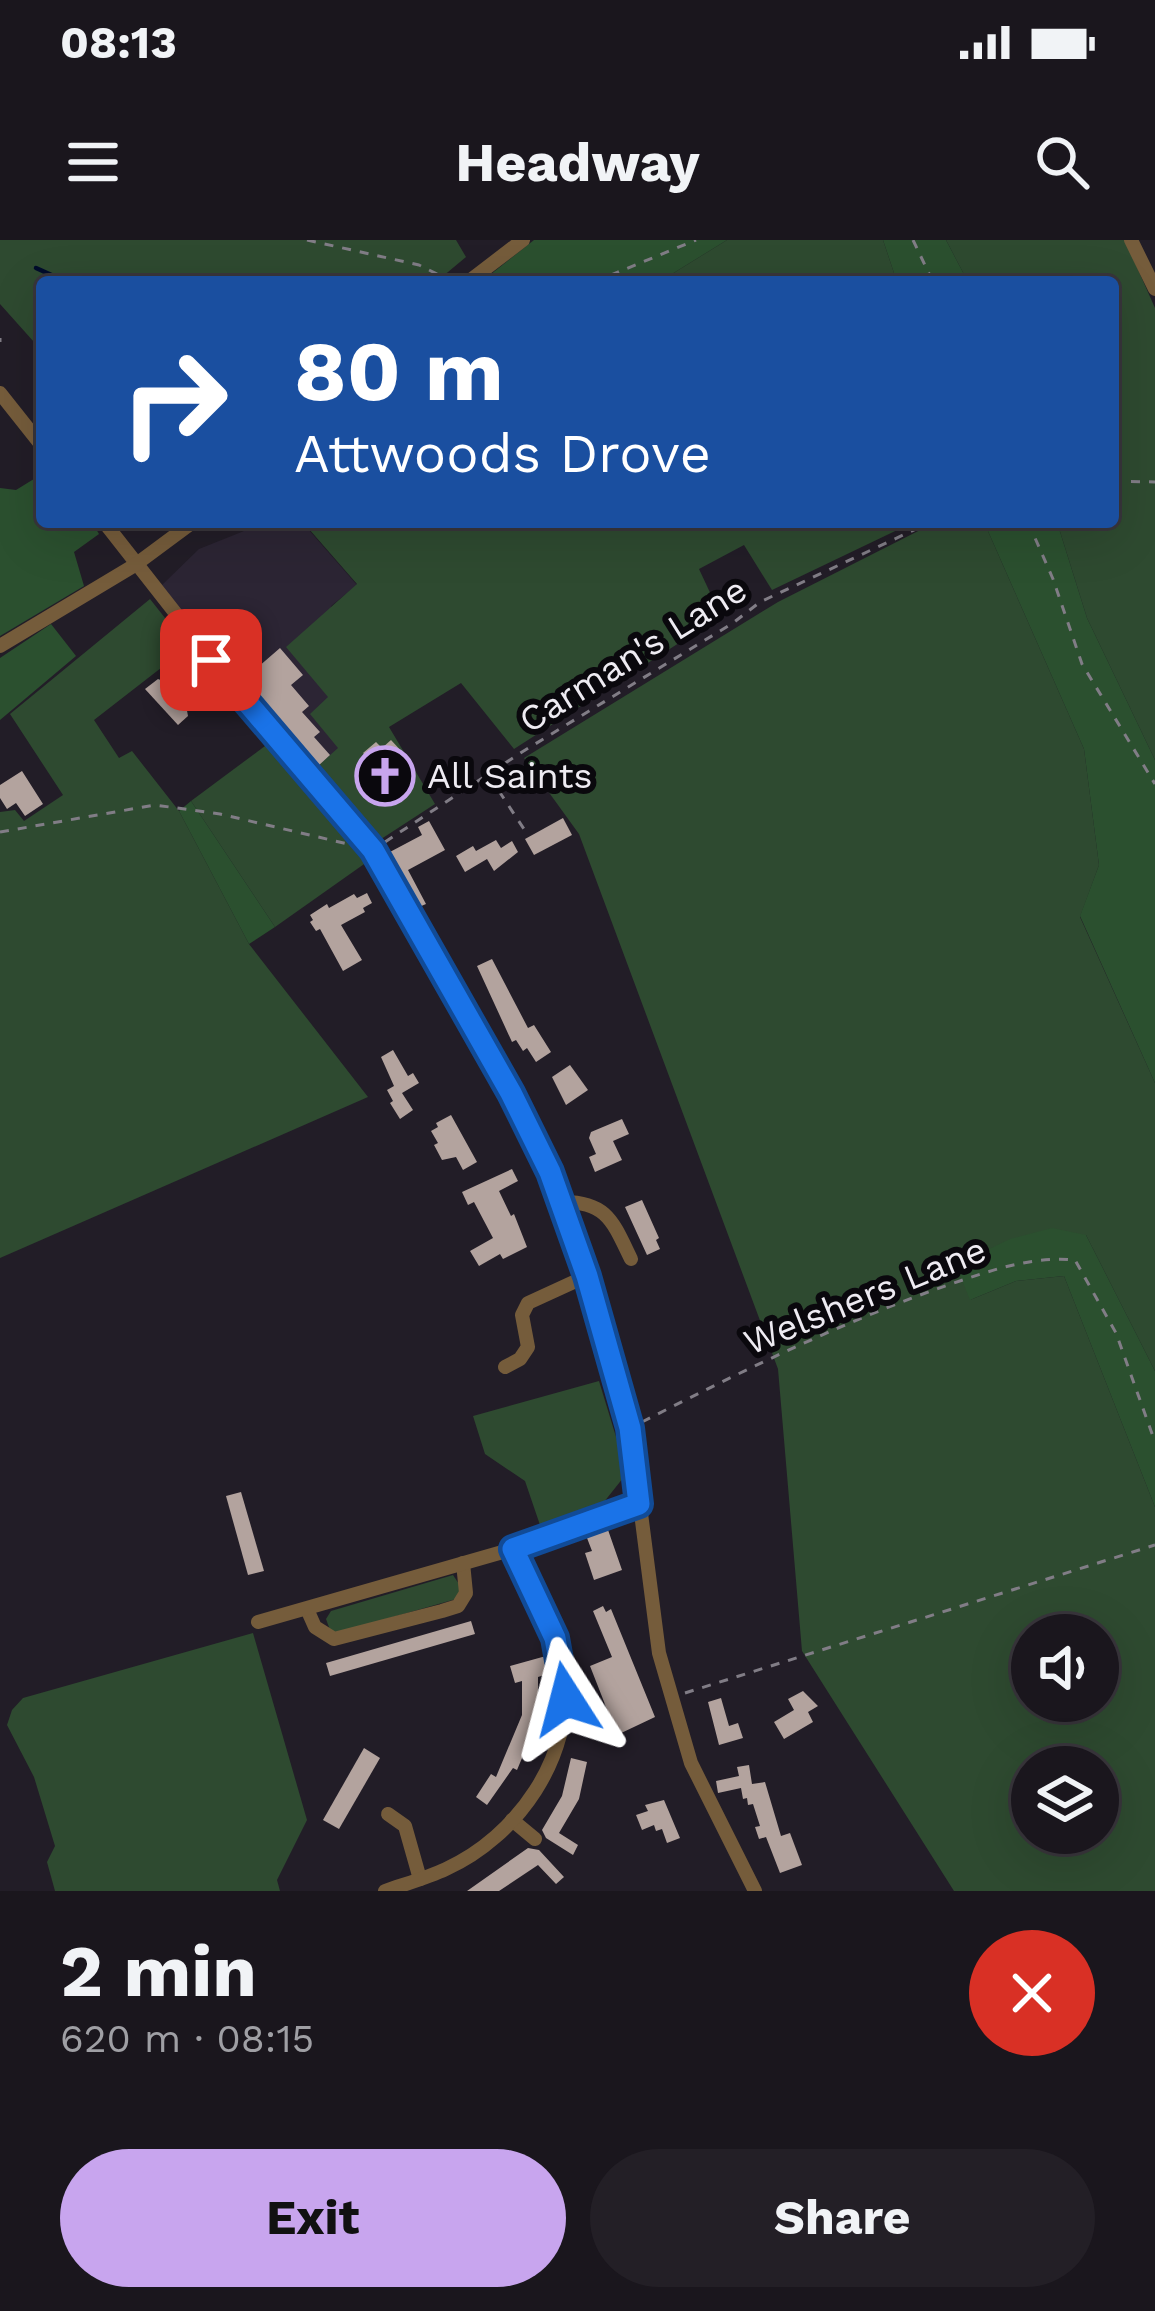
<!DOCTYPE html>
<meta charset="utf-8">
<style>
body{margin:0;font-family:"Work Sans",sans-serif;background:#231f26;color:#f1f3f6;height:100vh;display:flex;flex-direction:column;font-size:45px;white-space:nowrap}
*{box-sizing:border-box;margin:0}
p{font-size:39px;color:#9f9fa4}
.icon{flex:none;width:66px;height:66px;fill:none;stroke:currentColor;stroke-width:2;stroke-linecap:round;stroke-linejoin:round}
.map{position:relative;height:1651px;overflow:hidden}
.side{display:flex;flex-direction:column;background:#1a161d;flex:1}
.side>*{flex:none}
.hud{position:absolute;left:36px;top:36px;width:1083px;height:252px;border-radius:12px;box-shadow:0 12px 48px #0002,0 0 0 3px #38353b;background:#1a4fa0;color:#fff;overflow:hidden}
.fabs{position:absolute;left:1011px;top:1374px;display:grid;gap:24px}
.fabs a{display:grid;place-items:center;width:108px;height:108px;border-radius:50%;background:#1a161d;box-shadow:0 12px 48px #0002,0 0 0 3px #38353b;font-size:60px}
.pin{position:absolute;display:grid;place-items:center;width:102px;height:102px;color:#fff;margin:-51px;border-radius:24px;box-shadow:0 6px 18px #0006}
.me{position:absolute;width:132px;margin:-66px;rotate:351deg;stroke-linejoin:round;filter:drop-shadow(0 0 9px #0008)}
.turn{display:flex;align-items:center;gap:42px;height:252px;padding:0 60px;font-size:54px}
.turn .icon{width:156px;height:156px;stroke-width:2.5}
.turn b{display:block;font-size:84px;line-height:102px}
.round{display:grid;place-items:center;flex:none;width:126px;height:126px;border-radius:63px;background:#231f26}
.summary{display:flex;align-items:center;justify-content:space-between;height:204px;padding:0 60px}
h1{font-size:72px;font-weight:700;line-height:90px}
.action{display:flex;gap:24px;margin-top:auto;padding:24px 60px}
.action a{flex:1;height:138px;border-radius:72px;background:#c8a5ee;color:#111;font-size:48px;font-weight:700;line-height:138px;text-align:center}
.action a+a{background:#231f26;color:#f1f3f6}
.status{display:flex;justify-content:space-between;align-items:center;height:84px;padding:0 60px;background:#1a161d;direction:ltr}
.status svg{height:33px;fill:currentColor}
header{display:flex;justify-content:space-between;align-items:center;height:156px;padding:0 60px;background:#1a161d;font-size:54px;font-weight:700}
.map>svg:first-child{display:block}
.built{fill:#2c2534}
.green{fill:#2e4a30;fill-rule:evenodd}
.forest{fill:#2b502f}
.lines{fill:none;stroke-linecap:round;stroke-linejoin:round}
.stream{stroke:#000c2b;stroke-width:4.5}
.building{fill:#b3a39e}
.path{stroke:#817d86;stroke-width:3;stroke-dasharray:9 9;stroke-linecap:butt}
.minor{stroke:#755c3b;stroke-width:14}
.route-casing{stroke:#114b97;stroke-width:30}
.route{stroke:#1a73e8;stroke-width:21}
.labels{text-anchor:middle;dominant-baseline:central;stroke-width:12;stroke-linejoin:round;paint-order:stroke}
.street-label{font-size:36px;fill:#eeebf2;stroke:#0a080d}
.poi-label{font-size:36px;fill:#eeebf2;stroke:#0a080d;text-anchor:start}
</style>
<div class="status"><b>08:13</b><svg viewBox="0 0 49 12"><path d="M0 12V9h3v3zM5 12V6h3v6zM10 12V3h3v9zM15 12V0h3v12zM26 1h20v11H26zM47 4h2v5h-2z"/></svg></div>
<header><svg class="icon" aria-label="menu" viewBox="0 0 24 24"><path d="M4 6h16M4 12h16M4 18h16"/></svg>Headway<svg class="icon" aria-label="search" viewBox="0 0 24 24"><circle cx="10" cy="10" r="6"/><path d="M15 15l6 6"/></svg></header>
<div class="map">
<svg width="1155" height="1651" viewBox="0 0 1155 1651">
<rect width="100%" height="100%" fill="#221d27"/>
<!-- built -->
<path class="built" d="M267,282H297L308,289L357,345L331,366L328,458L339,509L311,532L234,442L162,345L199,309Z"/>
<!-- green -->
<g class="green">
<path d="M0,0H456L466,17L436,42H42V111L0,64Z"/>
<path d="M727,0H883L897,42H659Z"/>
<path d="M946,0H1125L1155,68V520L1087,378L1057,282H1113V42H968Z"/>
<path d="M320,282H914L772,350L744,305L699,329L721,376L514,509L461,443L389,487L435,564L375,603L311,532L338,508L310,474L328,457L286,407L357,344L309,289Z"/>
<path d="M936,282H984L1084,509L1099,625L1080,677L1155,843V1131L1086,995L970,1060L1016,1041L1064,1036L1155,1267V1651H954L802,1411L778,1129L579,594L524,518L778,362ZM1032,1395H1098V1461H1032ZM1032,1527H1098V1593H1032Z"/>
<path d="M150,359L188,407L94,480L119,518L132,511L179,571L249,704L368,857L0,1018V572L15,570L24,581L63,555L10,474Z"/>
<path d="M269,503L367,622L275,687L191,561Z"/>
<path d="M599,1141L627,1233L600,1267L540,1285L525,1241L485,1214L473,1176Z"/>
<path d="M453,1335L461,1347L456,1359L337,1393L330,1390L326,1379L331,1371Z"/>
<path d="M253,1393L307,1580L277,1640L280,1651H55L47,1622L55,1606L34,1537L7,1485L12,1470L23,1458Z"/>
</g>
<!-- forest -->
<g class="forest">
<path d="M534,0H727L659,42H481Z"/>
<path d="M883,0H946L968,42H897Z"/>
<path d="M42,234V282H92L99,294L74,312L84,346L0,396V248L16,250Z"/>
<path d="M984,282H1057L1087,378L1155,520V843L1080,676L1099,625L1084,509Z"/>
<path d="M51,384L76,416L0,480V418Z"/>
<path d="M191,561L275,687L249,704L179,571Z"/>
<path d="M1052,988L1086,995L1155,1131V1267L1064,1036L1016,1041L970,1060L956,1025L1010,999Z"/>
</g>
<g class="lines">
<!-- stream -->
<path class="stream" d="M36,28L67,42"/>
</g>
<!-- building -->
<g class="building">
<path d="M280,408L303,435L291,445L309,466L302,472L320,492L314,497L330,515L317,527L243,440Z"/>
<path d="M158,439L173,445L185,460L188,476L178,485L145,449Z"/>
<path d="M391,500L404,514L395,522L413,542L384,562L356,531L369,519L363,513L376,502L382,508Z"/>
<path d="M22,531L43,564L25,576L16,563L7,569L0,558V545Z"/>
<path d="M563,578L572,595L534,615L525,599Z"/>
<path d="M429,581L445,610L408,630L426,664L419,667L388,613L422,595L418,587Z"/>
<path d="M496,600L501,608L512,601L518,612L494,631L487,619L465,632L456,616L473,606L476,611Z"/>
<path d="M367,653L372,663L363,668L365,672L341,685L362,720L343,731L320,689L316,691L310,682L313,680L310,675L327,664L329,668L354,654L357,658Z"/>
<path d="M492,719L528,788L534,785L551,812L536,822L527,808L523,811L516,800L512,802L477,726Z"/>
<path d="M393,810L408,836L413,833L419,843L402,853L413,870L400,879L390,863L393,861L387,850L394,846L381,817Z"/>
<path d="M570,825L588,850L566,865L552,837Z"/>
<path d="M451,875L477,922L463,930L456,917L442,920L434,905L438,903L431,891L438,887L436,883Z"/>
<path d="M622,879L629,894L613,901L622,920L595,932L589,917L596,914L589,898L591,892Z"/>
<path d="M512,929L518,941L499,951L511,976L514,974L527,1007L503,1019L500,1014L479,1026L470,1011L493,998L474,962L468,965L462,952Z"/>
<path d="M642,960L659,998L656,1000L660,1009L647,1015L625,967Z"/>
<path d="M241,1252L264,1331L248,1335L226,1256Z"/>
<path d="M607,1287L622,1330L594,1340L585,1313L592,1311L587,1298Z"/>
<path d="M603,1366L606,1372L611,1369L655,1477L617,1495L590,1426L612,1417L593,1371Z"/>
<path d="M471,1381L475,1394L330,1436L326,1423Z"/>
<path d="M546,1416L551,1433L538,1437V1480L517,1530L513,1528L487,1565L476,1557L491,1534L496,1537L522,1475V1441L515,1443L510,1426Z"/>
<path d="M803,1451L818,1466L808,1472L813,1482L784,1499L774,1482L794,1470L788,1459Z"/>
<path d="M721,1458L729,1486L738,1483L743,1498L719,1505L708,1462Z"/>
<path d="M364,1508L380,1518L339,1589L323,1580Z"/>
<path d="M571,1518L587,1522L579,1559L559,1593L578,1605L573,1615L546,1598L542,1590L562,1556Z"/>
<path d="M749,1525L752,1544L765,1542L781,1596L790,1593L802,1625L780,1633L766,1597L759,1599L755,1587L760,1586L753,1564L748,1565L747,1558L743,1559L741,1548L718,1553L716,1541L739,1536L737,1527Z"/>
<path d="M664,1560L680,1598L667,1603L662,1589L656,1591L654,1585L642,1590L636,1575L648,1571L645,1565Z"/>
<path d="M528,1608L539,1610L564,1637L556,1644L538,1625L499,1651H467Z"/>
</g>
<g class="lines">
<!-- path -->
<g class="path">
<path d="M307,0L419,25L453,42"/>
<path d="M913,0L933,42"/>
<path d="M544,41L547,42"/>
<path d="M594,42L696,0"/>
<path d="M0,98V102"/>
<path d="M1113,241L1155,242"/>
<path d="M1028,282L1053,339L1082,424L1155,544"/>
<path d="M489,536L524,589"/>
<path d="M0,592L155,565L220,574L348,604"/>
<path d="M385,602L522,512L733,383L760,362L931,282"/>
<path d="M642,1182C742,1131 842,1082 948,1045C990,1031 1029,1016 1075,1020L1116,1093L1155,1202"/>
<path d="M685,1453L1155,1305"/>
</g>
<!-- minor -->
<g class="minor">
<path d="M1131,0L1155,49"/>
<path d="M468,42L523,0"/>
<path d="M0,153L42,206"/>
<path d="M104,282L231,444L373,609L491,814L550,932L587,1036L630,1188L659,1413L691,1523L755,1651"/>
<path d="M0,406L135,325L193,282"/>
<path d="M561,962C607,961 613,982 631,1019"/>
<path d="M505,1127L520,1119L528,1107L522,1075L528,1063L587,1036"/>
<path d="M307,1369L315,1387L334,1399L442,1371L458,1366L466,1353L463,1323"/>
<path d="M258,1382L513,1309L639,1264"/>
<path d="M388,1574L405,1586L420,1639"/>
<path d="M512,1580L535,1599"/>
<path d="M385,1651C405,1644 427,1638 446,1629C517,1597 574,1516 564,1437C558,1391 534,1349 513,1309"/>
</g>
</g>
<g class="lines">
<!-- route casing -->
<g class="route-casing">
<path id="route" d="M211,420L373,610L511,853L550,932L587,1036L630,1188L639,1264L513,1309L555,1398L566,1459"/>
</g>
<!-- route -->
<use href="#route" class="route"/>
</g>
<!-- icons -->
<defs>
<g id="church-ring" transform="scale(3)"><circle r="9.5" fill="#0a080d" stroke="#c8a5ee" stroke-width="1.5"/><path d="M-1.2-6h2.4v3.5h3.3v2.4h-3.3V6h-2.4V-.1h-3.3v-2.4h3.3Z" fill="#c8a5ee"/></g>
</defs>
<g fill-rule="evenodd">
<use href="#church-ring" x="385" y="536"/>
</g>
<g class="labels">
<!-- street labels -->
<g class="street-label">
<text transform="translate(633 415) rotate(-32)">Carman's Lane</text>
<text transform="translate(865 1056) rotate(-22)">Welshers Lane</text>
</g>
<!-- poi labels -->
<g class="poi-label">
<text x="427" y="536">All Saints</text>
</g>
</g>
</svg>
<div class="fabs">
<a><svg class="icon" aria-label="sound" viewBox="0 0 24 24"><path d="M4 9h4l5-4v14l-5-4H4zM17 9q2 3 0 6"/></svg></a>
<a><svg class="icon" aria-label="layers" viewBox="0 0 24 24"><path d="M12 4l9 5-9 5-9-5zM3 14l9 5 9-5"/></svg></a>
</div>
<div class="pin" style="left:211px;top:420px;background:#d93025"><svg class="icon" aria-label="arrive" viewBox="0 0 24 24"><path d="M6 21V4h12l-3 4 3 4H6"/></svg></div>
<svg class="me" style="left:566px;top:1459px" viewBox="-20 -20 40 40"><path d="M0-17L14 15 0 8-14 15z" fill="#1a73e8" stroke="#fff" stroke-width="4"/></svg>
<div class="hud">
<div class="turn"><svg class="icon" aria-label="right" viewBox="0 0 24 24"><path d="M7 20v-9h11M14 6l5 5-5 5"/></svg><div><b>80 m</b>Attwoods Drove</div></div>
</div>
</div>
<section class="side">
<div class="summary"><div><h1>2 min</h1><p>620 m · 08:15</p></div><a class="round" style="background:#d93025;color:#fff"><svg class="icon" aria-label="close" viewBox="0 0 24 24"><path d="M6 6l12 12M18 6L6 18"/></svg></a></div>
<div class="action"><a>Exit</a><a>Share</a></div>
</section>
